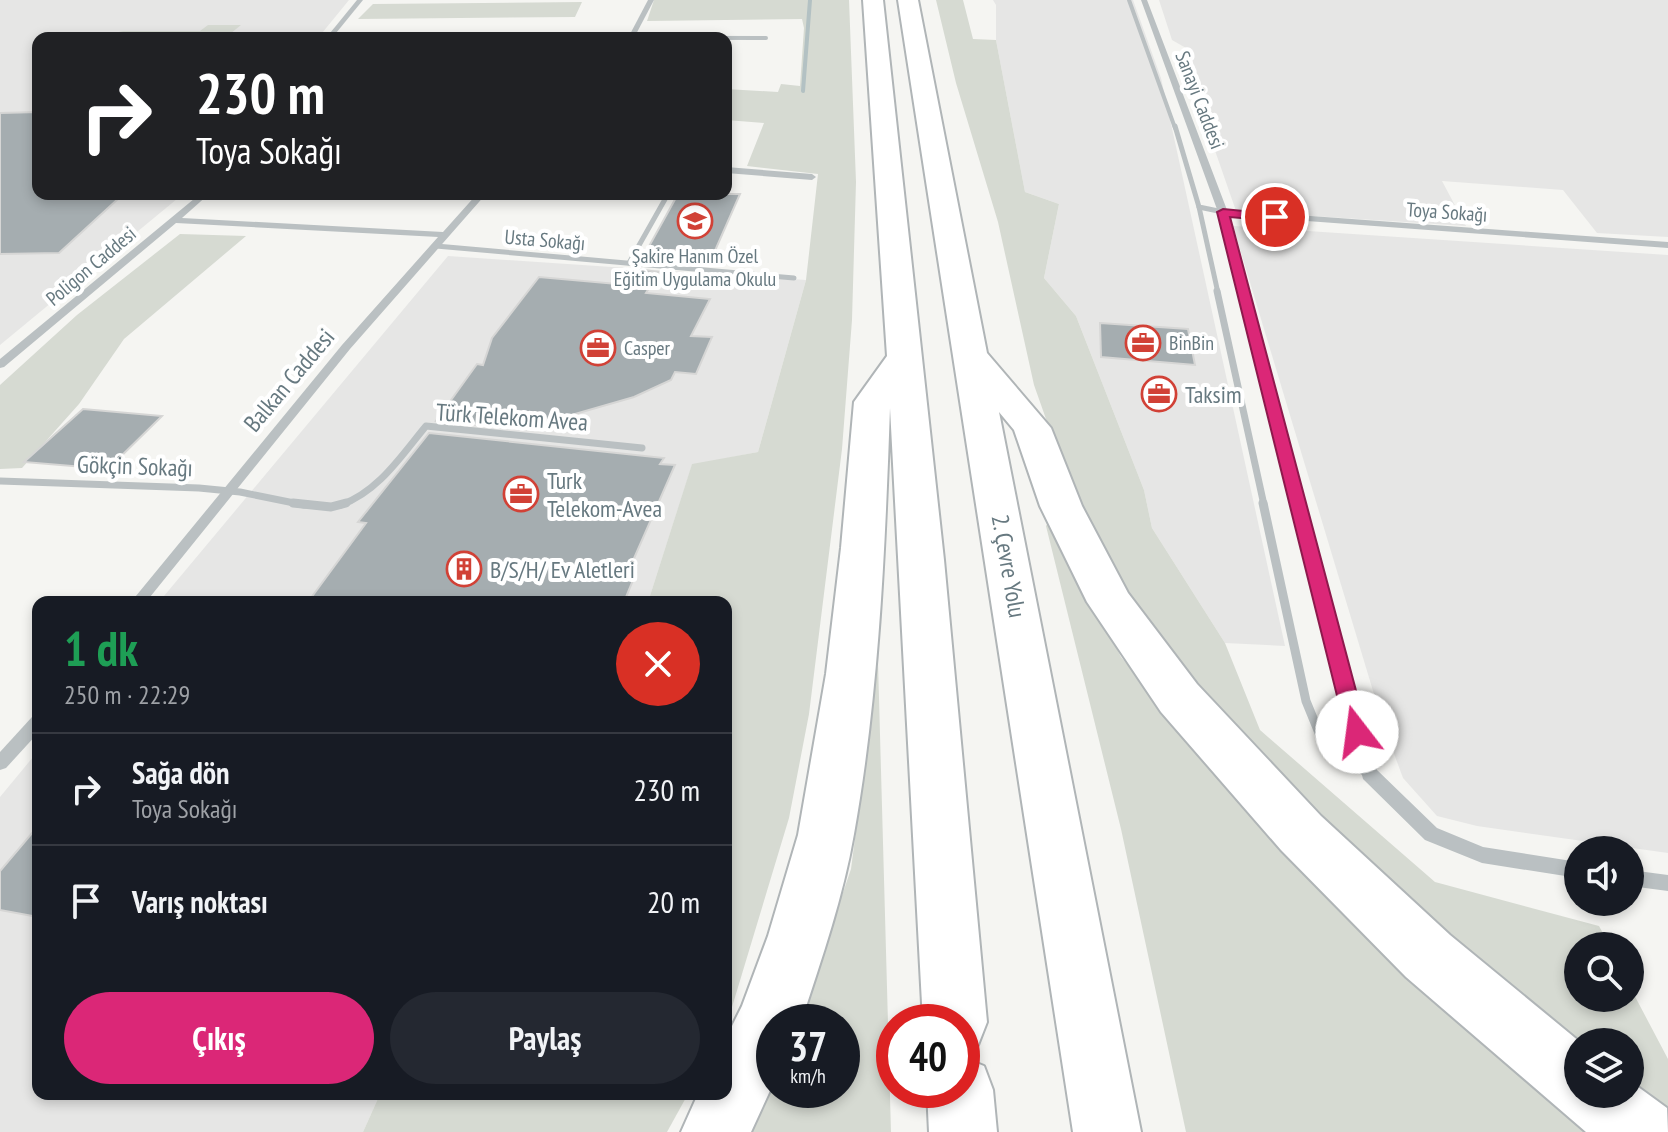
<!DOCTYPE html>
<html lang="tr">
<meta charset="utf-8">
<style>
body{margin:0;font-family:"PT Sans Narrow",sans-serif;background:#242831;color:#f1f3f6;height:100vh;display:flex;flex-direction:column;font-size:30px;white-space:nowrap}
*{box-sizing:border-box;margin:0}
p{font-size:26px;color:#9ea1a6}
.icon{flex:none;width:44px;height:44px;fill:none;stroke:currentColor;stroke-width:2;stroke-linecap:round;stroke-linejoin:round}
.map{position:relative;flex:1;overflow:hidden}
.drawer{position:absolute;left:32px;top:596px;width:700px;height:504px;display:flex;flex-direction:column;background:#171b24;border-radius:16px;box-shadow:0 4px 12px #0003}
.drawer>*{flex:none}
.hud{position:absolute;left:32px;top:32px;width:700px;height:168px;border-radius:16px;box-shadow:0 4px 12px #0003;background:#202124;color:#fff;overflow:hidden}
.buttons{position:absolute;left:1564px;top:836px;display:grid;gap:16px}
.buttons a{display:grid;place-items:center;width:80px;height:80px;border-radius:50%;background:#171b24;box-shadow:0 4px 12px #0003;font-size:40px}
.speed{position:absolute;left:756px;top:1004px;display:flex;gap:16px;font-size:40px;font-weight:700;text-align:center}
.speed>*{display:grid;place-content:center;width:104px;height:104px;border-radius:50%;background:#171b24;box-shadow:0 4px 12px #0003;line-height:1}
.speed small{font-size:20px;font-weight:400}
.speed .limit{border:12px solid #d22;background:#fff;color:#111}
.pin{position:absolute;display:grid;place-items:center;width:68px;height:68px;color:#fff;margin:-34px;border:4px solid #fff;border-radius:50%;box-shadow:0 2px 8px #0007}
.me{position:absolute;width:88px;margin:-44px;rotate:345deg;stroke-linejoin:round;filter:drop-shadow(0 0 6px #0008)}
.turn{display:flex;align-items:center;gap:28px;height:168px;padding:0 32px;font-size:36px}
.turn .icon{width:104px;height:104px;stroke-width:2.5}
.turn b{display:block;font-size:56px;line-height:68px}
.round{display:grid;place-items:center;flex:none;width:84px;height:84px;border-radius:42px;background:#242831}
.summary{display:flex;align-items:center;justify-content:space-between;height:136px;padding:0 32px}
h1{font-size:48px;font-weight:800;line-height:60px;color:#1e9e55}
.primary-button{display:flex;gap:16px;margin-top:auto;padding:16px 32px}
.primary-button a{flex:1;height:92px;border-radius:48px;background:#db2777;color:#fff;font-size:32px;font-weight:800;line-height:92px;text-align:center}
.primary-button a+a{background:#242831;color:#f1f3f6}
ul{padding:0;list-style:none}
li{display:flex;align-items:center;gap:24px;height:112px;padding:0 32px;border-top:2px solid #363941}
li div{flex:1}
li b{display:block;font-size:30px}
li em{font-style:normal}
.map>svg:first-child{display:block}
.built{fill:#e6e6e5}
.green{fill:#d6dad2}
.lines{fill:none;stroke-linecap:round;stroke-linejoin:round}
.stream{stroke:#b3c1c3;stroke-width:4}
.building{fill:#a5adb0;stroke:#d6d6d5;stroke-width:2}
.motorway-casing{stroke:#b0b5b7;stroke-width:4}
.minor-far3{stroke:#bac0c2;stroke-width:4}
.minor-far2{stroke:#bac0c2;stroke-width:5}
.minor-far1{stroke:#bac0c2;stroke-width:7}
.minor{stroke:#bac0c2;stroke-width:9}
.tertiary{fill:#bac0c2;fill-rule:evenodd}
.motorway{fill:#fff;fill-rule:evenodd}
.route{fill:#db2777;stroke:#8e194d;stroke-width:2}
.labels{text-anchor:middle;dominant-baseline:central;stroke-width:8;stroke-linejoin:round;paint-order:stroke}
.far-street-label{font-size:20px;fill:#677980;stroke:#fff}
.far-poi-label{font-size:20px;fill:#677980;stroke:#fff;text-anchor:start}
.street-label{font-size:24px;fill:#677980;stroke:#fff}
.poi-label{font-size:24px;fill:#677980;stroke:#fff;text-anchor:start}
</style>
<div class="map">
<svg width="1668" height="1132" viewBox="0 0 1668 1132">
<rect width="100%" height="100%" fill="#f5f5f2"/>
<!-- built -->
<g class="built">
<path d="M0,0H349L318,38H38V194H183L0,345Z"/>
<path d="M993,0H1133L1161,78L1285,646L1225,643L1152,528L1144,490L1076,316L1044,278L1059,204L1025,192L996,40V5Z"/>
<path d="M1159,0H1668V237L1597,233L1563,190L1442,181L1466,226L1236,211L1186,67L1193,52L1172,40Z"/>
<path d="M1233,226L1668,255V853L1477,826L1437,816L1403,778L1383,724Z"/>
<path d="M448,256L806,280L758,452L692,465L648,602H159Z"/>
<path d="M38,751V1094H380L363,1132H0V797Z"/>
</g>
<!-- green -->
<g class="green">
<path d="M654,0H849L856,182L852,320L842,449L809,714L789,818L726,1027V602H648L692,464L758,452L806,280L818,174L747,166L764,123L726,120V89L778,92L781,84L800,86L804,28L802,19L647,21Z"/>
<path d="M936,0H963L973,39L996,40L1025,192L1059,204L1044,278L1076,316L1144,490L1152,528L1225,643L1260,730L1435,882L1599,926L1610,946H1578V998H1630V987L1668,1059V1124L1630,1098V1042H1578L1395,899L1201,703L1123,596L1075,501L1034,385L998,222L956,83Z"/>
<path d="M582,2L575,17L358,19L373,4Z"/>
<path d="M208,25H241L225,38H92L123,31H200Z"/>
<path d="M180,234L246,236L124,339L79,404L22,468L0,469V385L77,315Z"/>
<path d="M1049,521L1054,525L1121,657L1281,846L1410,979L1586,1132H1186L1121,829L1046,526Z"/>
<path d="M878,662L891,1132H752L774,1085V1090H842V1022H799L851,869Z"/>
<path d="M380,1094H688L667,1132H363Z"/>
</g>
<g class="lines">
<!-- stream -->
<path class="stream" d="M803,91L810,0"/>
</g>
<!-- building -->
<g class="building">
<path d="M38,112V194H72L67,198H119L59,253L0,254V113Z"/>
<path d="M678,194H740L714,253L673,250L666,261L642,259Z"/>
<path d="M636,269L659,272L646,293L710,299L691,336L712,337L696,374L675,372L671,380L634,397L523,429L436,421L477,364L483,365L492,338L539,277L628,285Z"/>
<path d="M1100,323L1188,329L1195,365L1101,357Z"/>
<path d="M83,409L162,416L108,469L24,462Z"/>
<path d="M429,433L664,458L660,464L675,465L628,572L636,573L624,602H308L366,523L358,522Z"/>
<path d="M38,826V917L0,910V871Z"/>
</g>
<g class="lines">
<!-- motorway casing -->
<g class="motorway-casing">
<g id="motorway">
<path d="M863,0H883L944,560L987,1022L978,1045L962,1051V1022H923L890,408C885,550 879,694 854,834C843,898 821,961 801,1022H774V1082L751,1132H681L698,1094H726V1038L742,1006L768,936L798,835L826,674L841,548L854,402L887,356Z"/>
<path d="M898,0H918L987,353L1051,428L1082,506L1128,593L1197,684L1321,816L1450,935L1580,1042L1578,1094H1630V1081L1667,1108L1668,1132H1586L1406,977L1281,850L1161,712L1087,602L1040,506L1014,430L999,412L1141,1132H1073Z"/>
<path d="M962,1057L984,1066L993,1090L997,1132H929L927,1090H962Z"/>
</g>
</g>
<!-- minor-far3 -->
<g class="minor-far3">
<path d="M1129,0L1175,128"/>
<path d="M330,37L766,38"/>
</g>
<!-- minor-far2 -->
<g class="minor-far2">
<path d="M1175,126L1199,207L1223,212"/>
<path d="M1199,207L1218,293"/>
<path d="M436,246L794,278"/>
<path d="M629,263L668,194"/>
</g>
<!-- minor-far1 -->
<g class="minor-far1">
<path d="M1217,291L1264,505"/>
<path d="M0,481L199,488L240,492L304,505"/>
<path d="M341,505C379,491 401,456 426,426L642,448"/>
</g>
<!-- minor -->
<g class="minor">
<path d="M293,503L331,507L346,503"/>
<path d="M1263,503L1306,701L1324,745L1369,774"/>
</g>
<!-- tertiary -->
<g class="tertiary">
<path d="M357,0H363L332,38H326Z"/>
<path d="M648,0H654L634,38H628Z"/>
<path d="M1141,0H1147L1227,210L1668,242V248L1228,215L1377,770L1437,828L1483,847L1578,862V878L1482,863L1425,840L1363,779L1218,212Z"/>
<path d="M726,167L812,174L816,177L812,180L726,173Z"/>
<path d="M200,194H209L182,218L443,232L477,194H486L350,349L146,602H131L342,345L438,237L176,223L4,367L0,368V359Z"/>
<path d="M38,716V733L6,768L0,770V752L32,717Z"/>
<path d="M1630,870L1668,875V891L1630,886Z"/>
</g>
<!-- motorway -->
<use href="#motorway" class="motorway"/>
</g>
<!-- route -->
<path class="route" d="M1223,209L1275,214L1281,217L1275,221L1230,217L1367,732L1364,738L1357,740L1349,738L1346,732L1217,212Z"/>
<!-- icons -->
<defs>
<g id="school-ring" transform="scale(1.8)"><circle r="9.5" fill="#fff" stroke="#d14136" stroke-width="1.5"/><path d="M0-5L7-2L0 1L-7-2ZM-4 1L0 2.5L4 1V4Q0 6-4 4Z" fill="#d14136"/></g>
<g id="office-ring" transform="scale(1.8)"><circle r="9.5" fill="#fff" stroke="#d14136" stroke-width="1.5"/><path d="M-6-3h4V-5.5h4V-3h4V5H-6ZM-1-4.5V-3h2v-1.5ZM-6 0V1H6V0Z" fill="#d14136"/></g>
<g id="building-ring" transform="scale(1.8)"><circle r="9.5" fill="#fff" stroke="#d14136" stroke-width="1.5"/><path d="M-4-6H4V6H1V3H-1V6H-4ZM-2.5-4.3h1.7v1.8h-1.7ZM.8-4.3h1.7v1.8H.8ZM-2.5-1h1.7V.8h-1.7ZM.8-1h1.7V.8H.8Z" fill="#d14136"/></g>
</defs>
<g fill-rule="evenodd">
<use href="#school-ring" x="695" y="221"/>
<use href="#office-ring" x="1143" y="343"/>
<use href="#office-ring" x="598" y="348"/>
<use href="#office-ring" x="1159" y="394"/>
<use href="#office-ring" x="521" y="494"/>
<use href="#building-ring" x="464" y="569"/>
</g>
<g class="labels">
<!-- far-street labels -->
<g class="far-street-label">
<text transform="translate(1200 100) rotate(69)">Sanayi Caddesi</text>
<text transform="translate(1447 212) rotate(4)">Toya Sokağı</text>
<text transform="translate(545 240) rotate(5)">Usta Sokağı</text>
<text transform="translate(91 266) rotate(-40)">Poligon Caddesi</text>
</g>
<!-- far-poi labels -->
<g class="far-poi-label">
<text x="695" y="256" text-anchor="middle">Şakire Hanım Özel<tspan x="695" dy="23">Eğitim Uygulama Okulu</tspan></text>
<text x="1169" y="343">BinBin</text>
<text x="624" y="348">Casper</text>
</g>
<!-- street labels -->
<g class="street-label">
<text transform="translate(289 380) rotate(-50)">Balkan Caddesi</text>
<text transform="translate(512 417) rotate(4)">Türk Telekom Avea</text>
<text transform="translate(135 466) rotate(2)">Gökçin Sokağı</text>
<text transform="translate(1009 566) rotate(80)">2. Çevre Yolu</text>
</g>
<!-- poi labels -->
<g class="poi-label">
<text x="1185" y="394">Taksim</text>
<text x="547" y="480">Turk<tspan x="547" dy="28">Telekom-Avea</tspan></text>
<text x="490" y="569">B/S/H/ Ev Aletleri</text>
</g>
</g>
</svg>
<div class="buttons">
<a><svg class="icon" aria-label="sound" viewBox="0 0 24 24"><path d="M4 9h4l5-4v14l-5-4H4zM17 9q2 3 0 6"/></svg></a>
<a><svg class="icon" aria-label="search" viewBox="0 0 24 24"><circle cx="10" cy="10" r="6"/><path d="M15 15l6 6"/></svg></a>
<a><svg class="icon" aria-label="layers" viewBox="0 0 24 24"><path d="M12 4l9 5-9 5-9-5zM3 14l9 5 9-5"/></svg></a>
</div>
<div class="speed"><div>37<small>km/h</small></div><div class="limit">40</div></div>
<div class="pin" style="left:1275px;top:217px;background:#d93025"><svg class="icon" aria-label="arrive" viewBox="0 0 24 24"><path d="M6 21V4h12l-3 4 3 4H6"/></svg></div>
<svg class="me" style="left:1357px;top:732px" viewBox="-20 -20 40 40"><circle r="19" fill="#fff"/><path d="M0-13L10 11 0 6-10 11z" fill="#db2777"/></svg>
<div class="hud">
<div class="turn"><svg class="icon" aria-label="right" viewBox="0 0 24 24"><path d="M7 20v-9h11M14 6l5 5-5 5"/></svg><div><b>230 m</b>Toya Sokağı</div></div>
</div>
<section class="drawer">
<div class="summary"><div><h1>1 dk</h1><p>250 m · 22:29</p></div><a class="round" style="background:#d93025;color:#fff"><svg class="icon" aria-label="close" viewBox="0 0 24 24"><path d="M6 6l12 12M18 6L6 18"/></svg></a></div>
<ul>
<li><svg class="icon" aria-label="right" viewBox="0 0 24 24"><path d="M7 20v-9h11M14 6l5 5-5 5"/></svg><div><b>Sağa dön</b><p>Toya Sokağı</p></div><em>230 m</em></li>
<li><svg class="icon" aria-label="arrive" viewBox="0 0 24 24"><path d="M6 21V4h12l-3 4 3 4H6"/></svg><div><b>Varış noktası</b></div><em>20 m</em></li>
</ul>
<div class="primary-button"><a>Çıkış</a><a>Paylaş</a></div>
</section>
</div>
